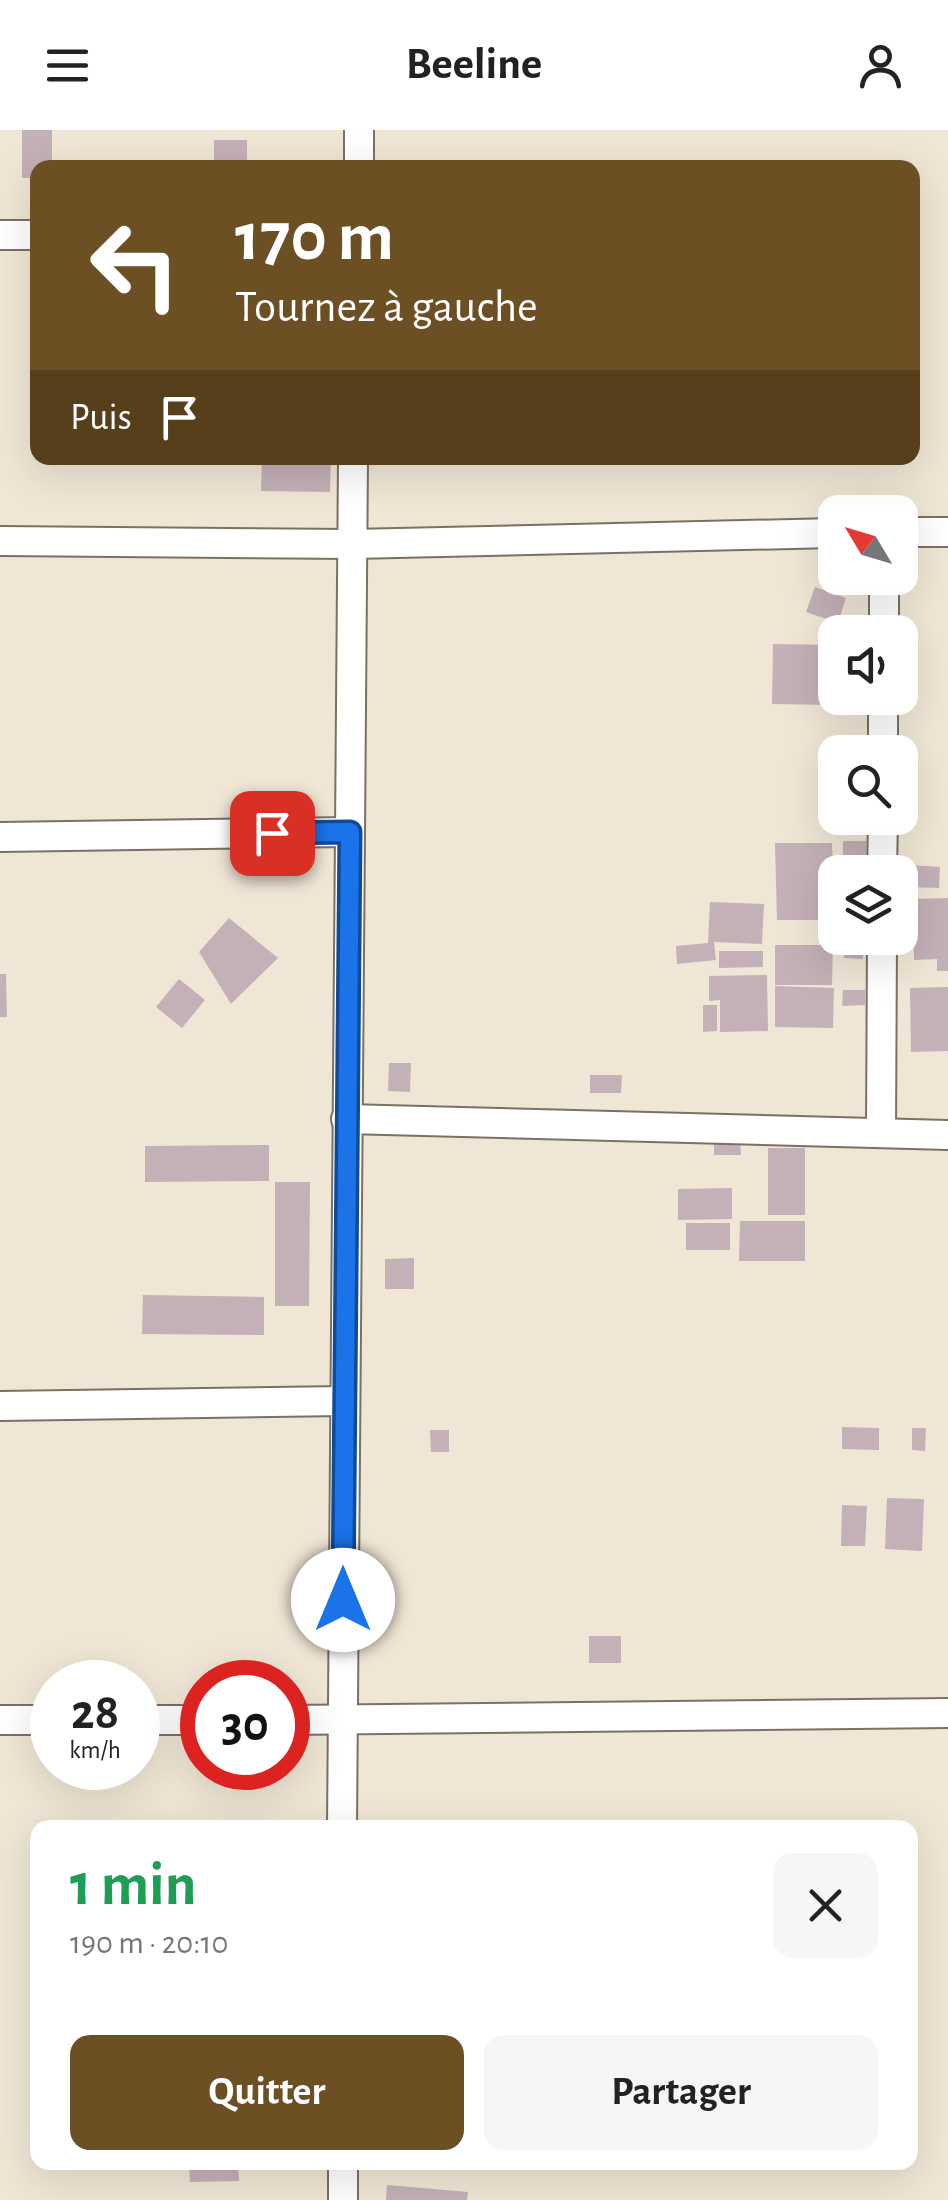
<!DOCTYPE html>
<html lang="fr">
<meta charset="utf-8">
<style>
body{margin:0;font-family:"Alegreya Sans",sans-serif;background:#f6f6f6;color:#222;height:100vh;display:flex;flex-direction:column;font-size:38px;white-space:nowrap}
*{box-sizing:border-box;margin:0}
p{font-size:32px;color:#767676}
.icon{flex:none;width:55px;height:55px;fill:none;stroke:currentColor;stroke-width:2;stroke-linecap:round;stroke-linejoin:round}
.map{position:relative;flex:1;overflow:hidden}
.drawer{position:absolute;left:30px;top:1690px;width:888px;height:350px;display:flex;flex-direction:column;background:#fff;border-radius:20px;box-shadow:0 10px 40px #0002}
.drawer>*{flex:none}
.hud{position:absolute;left:30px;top:30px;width:890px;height:305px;border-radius:20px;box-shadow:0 10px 40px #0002;background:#6d4f24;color:#fff;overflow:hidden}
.needle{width:65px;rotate:308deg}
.fabs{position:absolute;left:818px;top:365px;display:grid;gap:20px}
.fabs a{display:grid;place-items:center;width:100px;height:100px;border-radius:20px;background:#fff;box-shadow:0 10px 40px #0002;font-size:50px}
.speed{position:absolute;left:30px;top:1530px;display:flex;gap:20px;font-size:50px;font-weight:700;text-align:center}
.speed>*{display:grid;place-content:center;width:130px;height:130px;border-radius:50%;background:#fff;box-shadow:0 10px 40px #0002;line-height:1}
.speed small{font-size:25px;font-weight:400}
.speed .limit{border:15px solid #d22;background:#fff;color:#111}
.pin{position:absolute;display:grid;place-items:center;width:85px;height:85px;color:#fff;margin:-42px;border-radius:20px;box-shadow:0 5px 15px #0006}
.me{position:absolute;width:110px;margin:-55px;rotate:0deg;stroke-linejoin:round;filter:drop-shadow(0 0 8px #0008)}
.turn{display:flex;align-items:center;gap:35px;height:210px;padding:0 40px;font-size:45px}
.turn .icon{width:130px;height:130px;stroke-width:2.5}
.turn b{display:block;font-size:70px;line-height:85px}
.then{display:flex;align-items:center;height:95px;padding:0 40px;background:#0003;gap:20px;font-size:38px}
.round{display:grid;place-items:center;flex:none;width:105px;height:105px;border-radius:20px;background:#f6f6f6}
.summary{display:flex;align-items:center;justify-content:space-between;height:170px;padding:0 40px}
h1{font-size:60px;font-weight:700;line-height:75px;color:#1e9e55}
.button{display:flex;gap:20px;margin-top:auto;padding:20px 40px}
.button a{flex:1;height:115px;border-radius:20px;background:#6d4f24;color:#fff;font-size:40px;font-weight:700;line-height:115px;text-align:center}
.button a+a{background:#f6f6f6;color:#222}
header{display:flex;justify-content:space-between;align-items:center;height:130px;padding:0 40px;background:#fff;font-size:45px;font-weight:700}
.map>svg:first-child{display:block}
.building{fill:#c4b0b7}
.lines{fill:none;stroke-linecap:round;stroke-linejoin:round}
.street-casing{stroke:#7a7163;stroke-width:32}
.street{stroke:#fff;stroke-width:28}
.route-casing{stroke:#114b97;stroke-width:25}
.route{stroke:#1a73e8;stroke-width:18}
</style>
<header><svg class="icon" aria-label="menu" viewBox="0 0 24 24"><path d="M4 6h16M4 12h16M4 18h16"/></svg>Beeline<svg class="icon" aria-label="person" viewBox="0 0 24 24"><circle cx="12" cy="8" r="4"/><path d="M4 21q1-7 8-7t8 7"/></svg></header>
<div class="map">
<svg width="948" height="2070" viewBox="0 0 948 2070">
<rect width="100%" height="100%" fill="#f0e6d5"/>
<!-- building -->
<g class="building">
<path d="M22,0H52V38H38V48H22Z"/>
<rect x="214" y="10" width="33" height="28"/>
<path d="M262,328H331L330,362L261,361Z"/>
<path d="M815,457L846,468L838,493L806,482Z"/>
<path d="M773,514L835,515V575L772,574Z"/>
<path d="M843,711H866V725L843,726Z"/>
<path d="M775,713H832L835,790H777Z"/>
<path d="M910,735L940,737L939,758L909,757Z"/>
<path d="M948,768V841H937V829L914,830L913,769Z"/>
<path d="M710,772L764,774L762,814L714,812L716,830L677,834L676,816L708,813Z"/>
<path d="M229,788L278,828L231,874L199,822Z"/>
<path d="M845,813L864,815L863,829L844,828Z"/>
<path d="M775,815H833L832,855H775Z"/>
<path d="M719,821H763V837L719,838Z"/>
<path d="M0,844H6L7,887H0Z"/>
<path d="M767,845L768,901L720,902V870L709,871V846Z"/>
<path d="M179,849L205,870L182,898L156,877Z"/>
<path d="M775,856L834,858L833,898L775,897Z"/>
<path d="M948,857V921L911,922L910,858Z"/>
<path d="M843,860H865V875L842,876Z"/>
<path d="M703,875H717V901L703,902Z"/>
<path d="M389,933H411L410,962L388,961Z"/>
<path d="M590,945H622L621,963H590Z"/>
<path d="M714,1007H740L741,1025H714Z"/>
<path d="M269,1015V1051L145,1052V1016Z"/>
<rect x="768" y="1018" width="37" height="67"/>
<path d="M275,1052H310L309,1176H275Z"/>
<path d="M732,1058V1089L678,1090V1059Z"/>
<path d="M740,1091H805V1131H739Z"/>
<rect x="686" y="1093" width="44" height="27"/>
<path d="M414,1128V1159H385V1129Z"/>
<path d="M143,1165L264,1167V1205L142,1204Z"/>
<path d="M842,1297L879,1298V1320L842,1319Z"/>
<path d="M912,1298H926L925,1321L912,1320Z"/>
<path d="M430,1300H449V1322H431Z"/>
<path d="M887,1368L924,1369L922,1421L885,1419Z"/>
<path d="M842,1375L867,1376L865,1416H841Z"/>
<rect x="589" y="1506" width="32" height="27"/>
<path d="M189,2032H238L239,2051L190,2052Z"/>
<path d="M387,2055L468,2062L467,2070H386Z"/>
</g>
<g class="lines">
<!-- street casing -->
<g class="street-casing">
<g id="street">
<path d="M359,38V0"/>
<path d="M0,105H38"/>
<path d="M900,402H948"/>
<path d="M0,411L352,414L835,403"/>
<path d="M884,502V448"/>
<path d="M883,622V568"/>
<path d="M0,707L350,702"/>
<path d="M882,742L883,688"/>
<path d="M346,989L948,1005"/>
<path d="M881,1003L882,808"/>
<path d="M0,1276L344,1271"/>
<path d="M0,1590H52"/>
<path d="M138,1590H202"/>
<path d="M288,1590L948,1583"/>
<path d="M342,1698L353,328"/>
<path d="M343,2032V2070"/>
</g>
</g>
<!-- street -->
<use href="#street" class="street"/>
</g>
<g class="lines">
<!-- route casing -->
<g class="route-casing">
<path id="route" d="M272,703L350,702L343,1470"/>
</g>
<!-- route -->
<use href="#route" class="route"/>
</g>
</svg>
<div class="fabs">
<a><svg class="needle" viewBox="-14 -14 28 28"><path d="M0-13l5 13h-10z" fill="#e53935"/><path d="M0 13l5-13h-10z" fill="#767676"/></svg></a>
<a><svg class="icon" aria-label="sound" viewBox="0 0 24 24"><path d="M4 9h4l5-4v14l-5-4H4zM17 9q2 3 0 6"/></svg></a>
<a><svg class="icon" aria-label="search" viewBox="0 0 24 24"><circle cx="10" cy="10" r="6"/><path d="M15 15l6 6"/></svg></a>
<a><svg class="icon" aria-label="layers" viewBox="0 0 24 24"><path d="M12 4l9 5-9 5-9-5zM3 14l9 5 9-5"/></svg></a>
</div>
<div class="speed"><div>28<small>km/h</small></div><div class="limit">30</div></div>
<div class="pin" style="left:272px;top:703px;background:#d93025"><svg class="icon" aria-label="arrive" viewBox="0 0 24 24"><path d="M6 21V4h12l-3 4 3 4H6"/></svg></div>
<svg class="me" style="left:343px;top:1470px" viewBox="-20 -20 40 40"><circle r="19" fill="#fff"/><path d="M0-13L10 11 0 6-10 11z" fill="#1a73e8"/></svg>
<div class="hud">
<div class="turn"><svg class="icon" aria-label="left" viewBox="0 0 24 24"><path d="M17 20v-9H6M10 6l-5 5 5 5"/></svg><div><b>170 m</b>Tournez à gauche</div></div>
<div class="then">Puis<svg class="icon" aria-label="arrive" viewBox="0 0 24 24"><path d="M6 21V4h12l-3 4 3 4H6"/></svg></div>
</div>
<section class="drawer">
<div class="summary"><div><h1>1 min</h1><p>190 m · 20:10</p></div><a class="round"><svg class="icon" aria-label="close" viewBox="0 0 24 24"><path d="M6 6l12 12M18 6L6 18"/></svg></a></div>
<div class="button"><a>Quitter</a><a>Partager</a></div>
</section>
</div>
